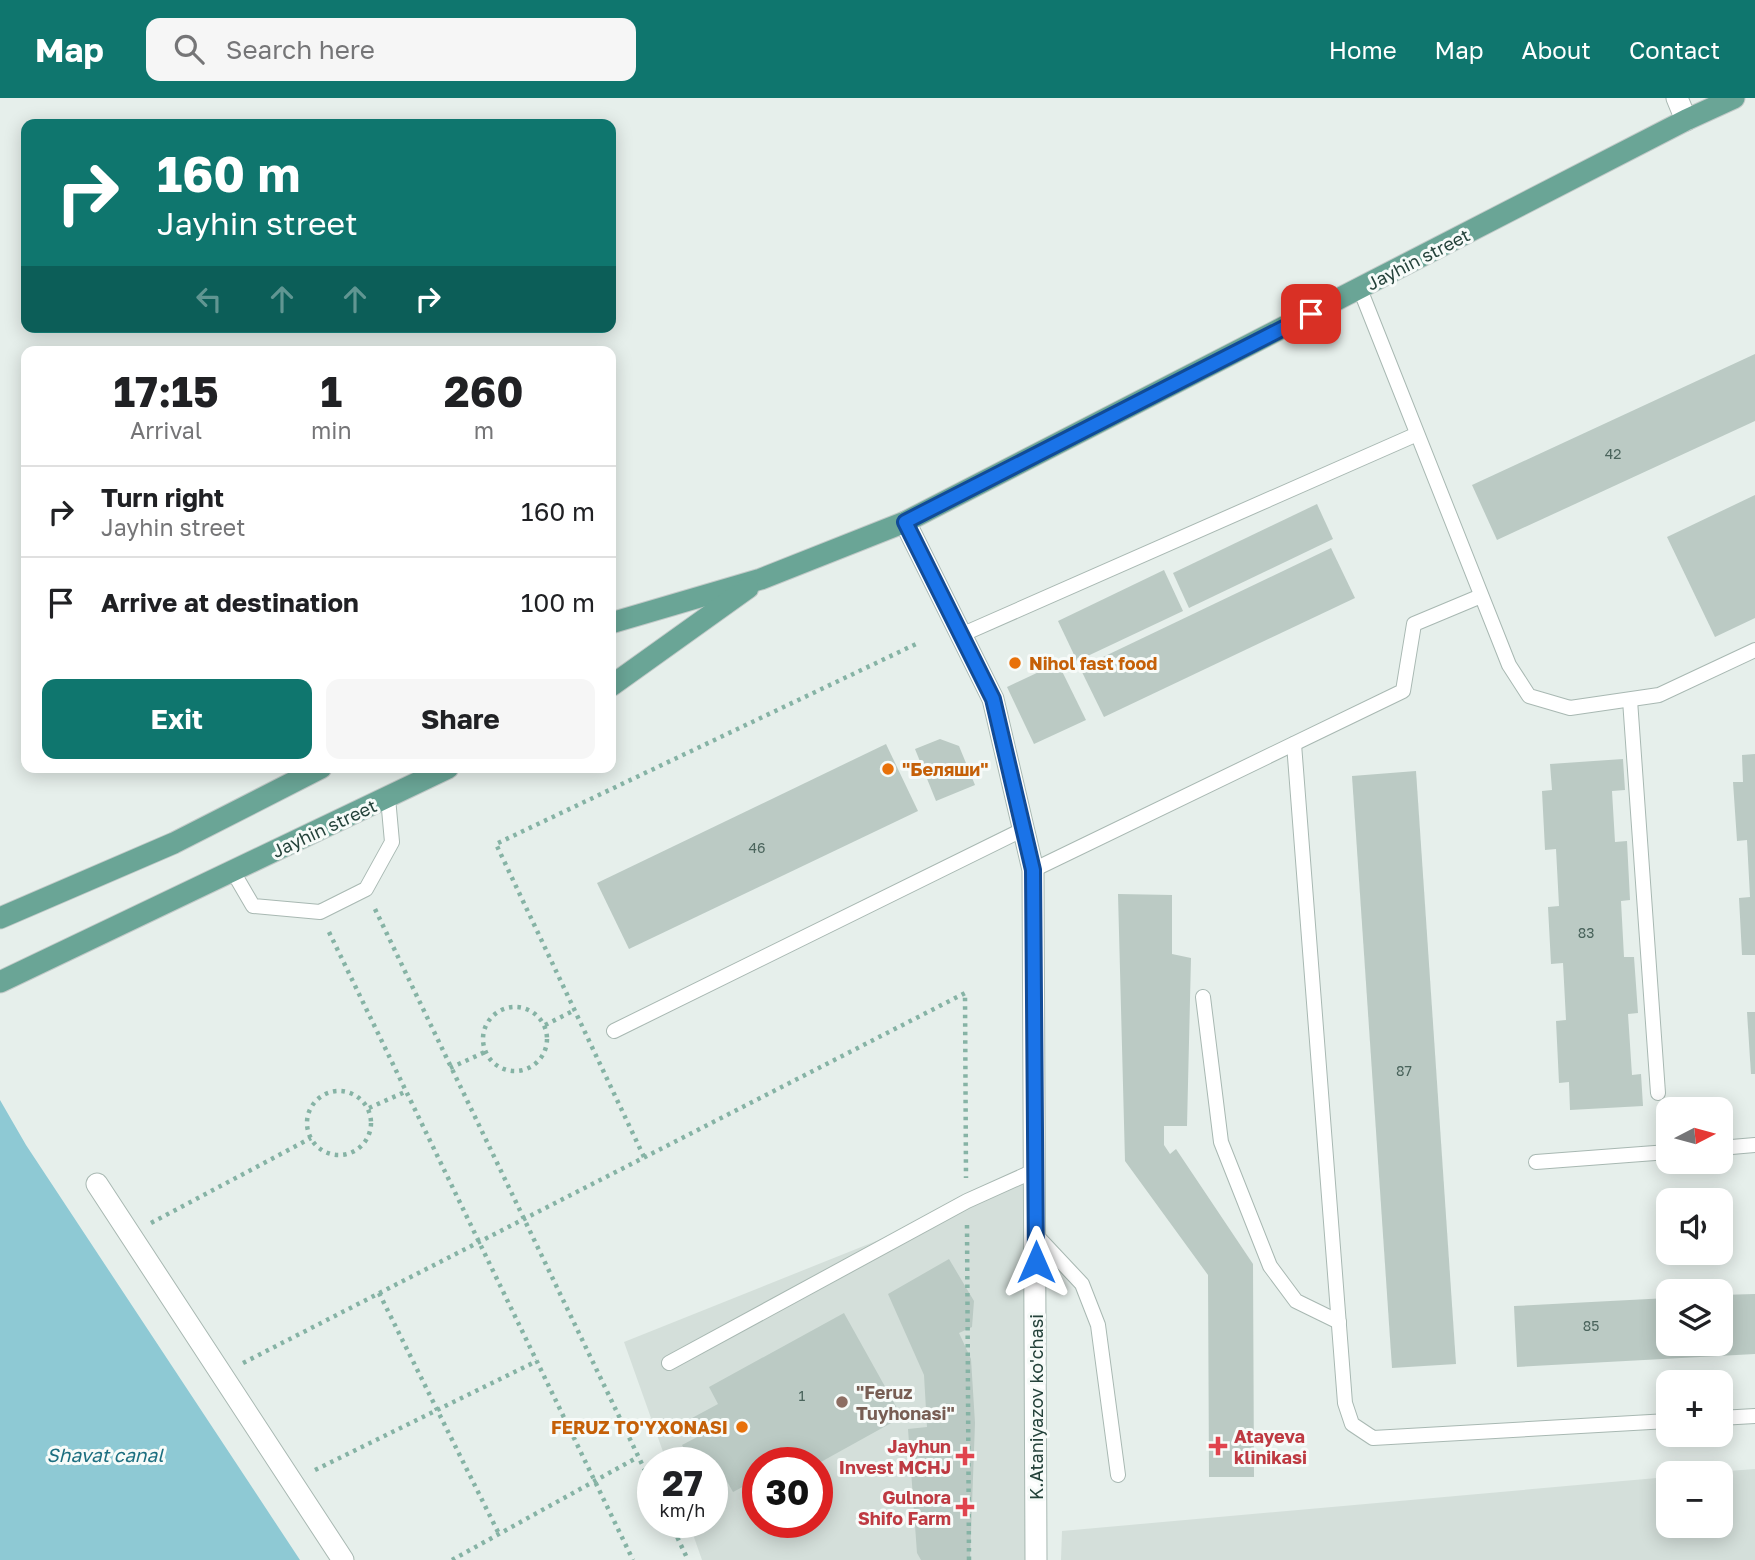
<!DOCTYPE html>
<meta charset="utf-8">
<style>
body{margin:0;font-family:"Golos Text",sans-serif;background:#f6f6f6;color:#202124;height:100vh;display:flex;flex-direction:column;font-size:26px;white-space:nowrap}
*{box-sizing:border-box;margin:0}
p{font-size:23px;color:#757577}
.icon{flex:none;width:38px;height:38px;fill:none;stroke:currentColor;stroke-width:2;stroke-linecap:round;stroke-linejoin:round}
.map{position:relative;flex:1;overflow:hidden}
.side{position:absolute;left:21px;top:248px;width:595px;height:427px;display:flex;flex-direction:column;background:#fff;border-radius:14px;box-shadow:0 4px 18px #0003}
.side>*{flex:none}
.hud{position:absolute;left:21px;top:21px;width:595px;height:214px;border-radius:14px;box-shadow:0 4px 18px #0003;background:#0f766e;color:#fff;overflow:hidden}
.needle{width:46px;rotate:84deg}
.buttons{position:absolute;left:1656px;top:999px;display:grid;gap:14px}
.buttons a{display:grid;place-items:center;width:77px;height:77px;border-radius:14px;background:#fff;box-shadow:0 4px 18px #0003;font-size:35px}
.speed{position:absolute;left:637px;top:1349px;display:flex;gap:14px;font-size:35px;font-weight:700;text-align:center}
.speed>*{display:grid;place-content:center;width:91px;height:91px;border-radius:50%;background:#fff;box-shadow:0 4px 18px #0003;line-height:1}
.speed small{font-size:18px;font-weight:400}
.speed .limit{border:10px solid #d22;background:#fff;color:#111}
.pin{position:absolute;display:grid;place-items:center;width:60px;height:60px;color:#fff;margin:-30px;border-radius:14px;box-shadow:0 4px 10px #0006}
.me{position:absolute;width:77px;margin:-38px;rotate:0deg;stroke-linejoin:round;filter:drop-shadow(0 0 5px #0008)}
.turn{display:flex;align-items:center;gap:24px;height:147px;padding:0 21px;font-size:32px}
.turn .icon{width:91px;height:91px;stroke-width:2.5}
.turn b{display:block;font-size:49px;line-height:60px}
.lanes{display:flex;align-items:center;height:66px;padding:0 21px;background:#0003;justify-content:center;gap:35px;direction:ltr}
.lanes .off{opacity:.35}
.eta{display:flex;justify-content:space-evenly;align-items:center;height:119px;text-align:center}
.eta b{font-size:42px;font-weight:700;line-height:49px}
.primary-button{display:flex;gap:14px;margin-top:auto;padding:14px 21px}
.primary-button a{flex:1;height:80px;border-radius:14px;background:#0f766e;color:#fff;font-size:28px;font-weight:700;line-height:80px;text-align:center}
.primary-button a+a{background:#f6f6f6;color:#202124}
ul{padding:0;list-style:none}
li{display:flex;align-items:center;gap:21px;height:91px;padding:0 21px;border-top:2px solid #e0e0e0}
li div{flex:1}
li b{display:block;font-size:26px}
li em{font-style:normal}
header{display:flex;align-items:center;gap:42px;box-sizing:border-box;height:98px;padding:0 35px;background:#0f766e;color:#fff}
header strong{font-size:33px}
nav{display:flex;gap:38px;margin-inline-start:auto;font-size:24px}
.search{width:490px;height:63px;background:#f6f6f6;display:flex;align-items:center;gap:18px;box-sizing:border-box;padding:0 24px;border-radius:14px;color:#757577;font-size:26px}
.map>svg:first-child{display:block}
.built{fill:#d4dfda;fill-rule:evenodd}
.water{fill:#8ec9d4}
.building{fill:#bbcac4}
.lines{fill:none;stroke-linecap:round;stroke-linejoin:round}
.lane-casing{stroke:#a8b8b2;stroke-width:16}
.street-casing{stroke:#a8b8b2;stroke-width:23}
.primary-casing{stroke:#c2cac8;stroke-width:23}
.path{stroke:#86b3a5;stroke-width:4.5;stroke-dasharray:3.5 5;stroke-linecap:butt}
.lane{stroke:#fff;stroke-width:14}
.street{stroke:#fff;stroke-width:21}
.primary{stroke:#6aa596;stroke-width:21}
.route-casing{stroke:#114b97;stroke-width:18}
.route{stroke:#1a73e8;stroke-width:12}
.food-dot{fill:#e8710a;stroke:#f7fbf9;stroke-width:2.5}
.education-dot{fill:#8d6e63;stroke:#f7fbf9;stroke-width:2.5}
.health-dot{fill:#e0444e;stroke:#f7fbf9;stroke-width:2.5}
.labels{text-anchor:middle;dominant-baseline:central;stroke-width:6;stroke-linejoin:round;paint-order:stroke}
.number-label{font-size:14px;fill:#4a645c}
.street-label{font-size:18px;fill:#24423a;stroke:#f7fbf9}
.food-label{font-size:18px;font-weight:bold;fill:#c56008;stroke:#f7fbf9;text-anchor:start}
.education-label{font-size:18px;font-weight:bold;fill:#785e54;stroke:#f7fbf9;text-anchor:start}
.health-label{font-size:18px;font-weight:bold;fill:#be3a42;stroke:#f7fbf9;text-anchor:end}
.water-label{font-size:19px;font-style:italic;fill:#1c6f80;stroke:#f7fbf9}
</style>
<header>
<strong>Map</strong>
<div class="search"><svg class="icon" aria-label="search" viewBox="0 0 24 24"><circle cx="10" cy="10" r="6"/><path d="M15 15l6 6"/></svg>Search here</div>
<nav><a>Home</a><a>Map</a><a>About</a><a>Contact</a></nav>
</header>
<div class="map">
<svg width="1755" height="1462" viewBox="0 0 1755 1462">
<rect width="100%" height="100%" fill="#e6efeb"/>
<!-- built -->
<g class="built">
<path d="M1041,1077L1036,1462H702L689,1425L712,1424V1365H667L624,1244ZM758,1365H817V1424H758Z"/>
<path d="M1755,1371V1462H1061L1062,1433L1668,1379V1428H1720V1376L1703,1375Z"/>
</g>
<!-- water -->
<path class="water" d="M0,1002L26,1047L300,1462H0Z"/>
<!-- building -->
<g class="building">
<path d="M1755,256V323L1497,442L1472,387Z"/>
<path d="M1755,397V520L1715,539L1667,439Z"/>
<path d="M1317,406L1333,441L1189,510L1173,475Z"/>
<path d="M1331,450L1355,500L1104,619L1080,570Z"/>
<path d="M1164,472L1183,513L1077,563L1058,523Z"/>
<path d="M1058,565L1086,622L1034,646L1007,589Z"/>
<path d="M940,641L959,648L975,687L936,703L915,651Z"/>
<path d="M886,646L918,713L629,851L597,785Z"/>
<path d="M1755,656V857H1742L1739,800L1750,799L1747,742L1737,743L1733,684H1743L1742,657Z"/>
<path d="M1623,661L1625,692L1612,693L1615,744L1627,743L1630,802L1621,803L1624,859H1634L1638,915L1628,916L1632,977L1641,976L1643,1008L1570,1012L1569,984L1559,985L1556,923L1566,922L1563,865L1551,866L1548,809L1559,808L1556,751L1545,752L1542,693L1552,692L1550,666Z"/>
<path d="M1416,673L1456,1266L1392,1270L1352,678Z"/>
<path d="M1118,796L1172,797V856L1191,860L1187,1028H1164V1047L1170,1056L1176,1051L1253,1166L1254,1379H1209L1208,1177L1125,1063Z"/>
<path d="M1747,914H1755V976H1751Z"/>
<path d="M949,1161L974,1203L972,1229L959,1235L971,1261L975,1325L970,1462H921L917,1455L908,1331L927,1329L924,1277L888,1196Z"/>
<path d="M1755,1196V1256L1517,1269L1514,1208L1668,1200V1246H1720V1197Z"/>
<path d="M844,1215L902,1319L819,1365H758V1381L733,1394L724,1378L712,1385V1365H692L682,1347L701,1337L692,1320L718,1306L709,1289Z"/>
</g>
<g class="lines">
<!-- lane casing -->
<g class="lane-casing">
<g id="lane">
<path d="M1360,191L1509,567L1529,598L1570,610L1659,597L1755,552"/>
<path d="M961,537L1415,337"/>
<path d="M1630,602L1658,995"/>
<path d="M1294,646L1345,1305L1352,1326L1373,1340L1668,1323"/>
<path d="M232,772L253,808L320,814L366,791L392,744L388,700"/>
<path d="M1033,772L1403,593L1414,526L1481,498"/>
<path d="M1203,899L1221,1044L1270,1168L1296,1203L1339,1224"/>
<path d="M614,933L1024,731"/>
<path d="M1720,1050L1755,1047"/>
<path d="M1536,1064L1668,1054"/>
<path d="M1036,1137L1082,1186L1098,1227L1118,1377"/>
<path d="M669,1265L967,1103L1036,1072"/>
<path d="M1720,1320L1755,1318"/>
</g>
</g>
<!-- street casing -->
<g class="street-casing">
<g id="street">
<path d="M1677,0L1686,22"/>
<path d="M905,424L993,601L1033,772L1036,1462"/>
<path d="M97,1086L343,1462"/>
</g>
</g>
<!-- primary casing -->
<g class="primary-casing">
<g id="primary">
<path d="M611,525L761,481L905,424L1686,22L1734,0"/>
<path d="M611,588L748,490"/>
<path d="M0,820L174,745L321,670"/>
<path d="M0,884L448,670"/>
</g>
</g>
<!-- path -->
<g class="path">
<path d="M375,811L653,1389"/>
<path d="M329,834L633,1462"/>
<circle cx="515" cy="941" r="32"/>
<path d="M545,927L575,912"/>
<path d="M450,970L485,954"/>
<circle cx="339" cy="1025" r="32"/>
<path d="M369,1010L407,993"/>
<path d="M644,1059L496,746L916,546"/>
<path d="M151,1125L311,1040"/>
<path d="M967,1127L969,1462"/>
<path d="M379,1195L499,1436"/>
<path d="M243,1265L965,895L966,1080"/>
<path d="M315,1372L537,1263"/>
<path d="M670,1424L688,1462"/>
<path d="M452,1462L638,1359"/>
</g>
<!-- lane -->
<use href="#lane" class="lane"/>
<!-- street -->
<use href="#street" class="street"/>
<!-- primary -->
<use href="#primary" class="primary"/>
</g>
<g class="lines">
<!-- route casing -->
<g class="route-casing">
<path id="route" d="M1036,1164L1033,772L993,601L905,424L1311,216"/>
</g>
<!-- route -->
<use href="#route" class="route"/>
</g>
<!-- markers -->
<g class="food-dot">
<circle cx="1015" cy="565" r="7"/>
<circle cx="888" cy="671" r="7"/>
<circle cx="742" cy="1329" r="7"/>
</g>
<circle class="education-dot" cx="842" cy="1304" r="7"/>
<g class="health-dot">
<path d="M1214.5 1337.5h7v7h7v7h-7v7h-7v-7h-7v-7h7z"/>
<path d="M961.5 1347.5h7v7h7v7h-7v7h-7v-7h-7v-7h7z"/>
<path d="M961.5 1398.5h7v7h7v7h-7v7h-7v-7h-7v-7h7z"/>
</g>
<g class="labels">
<!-- number labels -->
<g class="number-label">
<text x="1613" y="355">42</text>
<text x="757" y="749">46</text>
<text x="1586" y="834">83</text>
<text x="1404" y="972">87</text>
<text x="1591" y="1227">85</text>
<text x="802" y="1297">1</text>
</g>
<!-- street labels -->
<g class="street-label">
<text transform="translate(1418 161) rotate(-27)">Jayhin street</text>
<text transform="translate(324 730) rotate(-25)">Jayhin street</text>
<text transform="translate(1036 1309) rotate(-90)">K.Ataniyazov ko'chasi</text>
</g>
<!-- food labels -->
<g class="food-label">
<text x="1029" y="565">Nihol fast food</text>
<text x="902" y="671">"Беляши"</text>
<text x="728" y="1329" text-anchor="end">FERUZ TO'YXONASI</text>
</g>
<!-- education labels -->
<g class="education-label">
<text x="856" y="1294">"Feruz<tspan x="856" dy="21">Tuyhonasi"</tspan></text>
</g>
<!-- health labels -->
<g class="health-label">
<text x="1234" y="1338" text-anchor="start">Atayeva<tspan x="1234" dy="21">klinikasi</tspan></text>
<text x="951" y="1348">Jayhun<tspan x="951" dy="21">Invest MCHJ</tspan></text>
<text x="951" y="1399">Gulnora<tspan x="951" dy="21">Shifo Farm</tspan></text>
</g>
<!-- water labels -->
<g class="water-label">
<text x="105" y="1356">Shavat canal</text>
</g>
</g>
</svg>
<div class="buttons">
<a><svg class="needle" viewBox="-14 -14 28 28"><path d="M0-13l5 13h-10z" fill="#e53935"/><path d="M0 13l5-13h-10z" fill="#757577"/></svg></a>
<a><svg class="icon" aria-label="sound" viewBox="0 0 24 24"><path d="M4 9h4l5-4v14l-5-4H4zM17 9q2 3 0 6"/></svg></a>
<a><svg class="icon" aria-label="layers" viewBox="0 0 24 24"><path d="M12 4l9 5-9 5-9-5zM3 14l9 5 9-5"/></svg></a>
<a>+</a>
<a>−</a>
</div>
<div class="speed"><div>27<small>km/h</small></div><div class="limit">30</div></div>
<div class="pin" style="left:1311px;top:216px;background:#d93025"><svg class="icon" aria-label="arrive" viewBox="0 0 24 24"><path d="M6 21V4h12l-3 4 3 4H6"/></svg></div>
<svg class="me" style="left:1036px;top:1164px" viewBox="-20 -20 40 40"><path d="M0-17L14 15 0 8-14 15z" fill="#1a73e8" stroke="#fff" stroke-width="4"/></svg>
<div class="hud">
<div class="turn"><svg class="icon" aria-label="right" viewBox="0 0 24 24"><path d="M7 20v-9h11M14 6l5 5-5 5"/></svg><div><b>160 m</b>Jayhin street</div></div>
<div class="lanes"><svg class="icon off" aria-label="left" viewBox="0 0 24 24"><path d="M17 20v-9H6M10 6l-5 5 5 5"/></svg><svg class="icon off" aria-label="ahead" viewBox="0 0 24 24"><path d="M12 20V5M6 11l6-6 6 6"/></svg><svg class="icon off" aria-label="ahead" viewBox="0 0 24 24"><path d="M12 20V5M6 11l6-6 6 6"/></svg><svg class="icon" aria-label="right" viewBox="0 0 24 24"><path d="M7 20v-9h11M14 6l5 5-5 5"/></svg></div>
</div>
<section class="side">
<div class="eta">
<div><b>17:15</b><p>Arrival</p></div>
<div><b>1</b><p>min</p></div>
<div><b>260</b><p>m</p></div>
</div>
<ul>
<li><svg class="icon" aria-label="right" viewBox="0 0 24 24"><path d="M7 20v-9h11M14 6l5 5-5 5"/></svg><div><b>Turn right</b><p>Jayhin street</p></div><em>160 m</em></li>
<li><svg class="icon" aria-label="arrive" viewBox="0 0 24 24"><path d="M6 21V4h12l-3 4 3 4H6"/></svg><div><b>Arrive at destination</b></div><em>100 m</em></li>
</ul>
<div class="primary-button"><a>Exit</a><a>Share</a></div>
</section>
</div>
